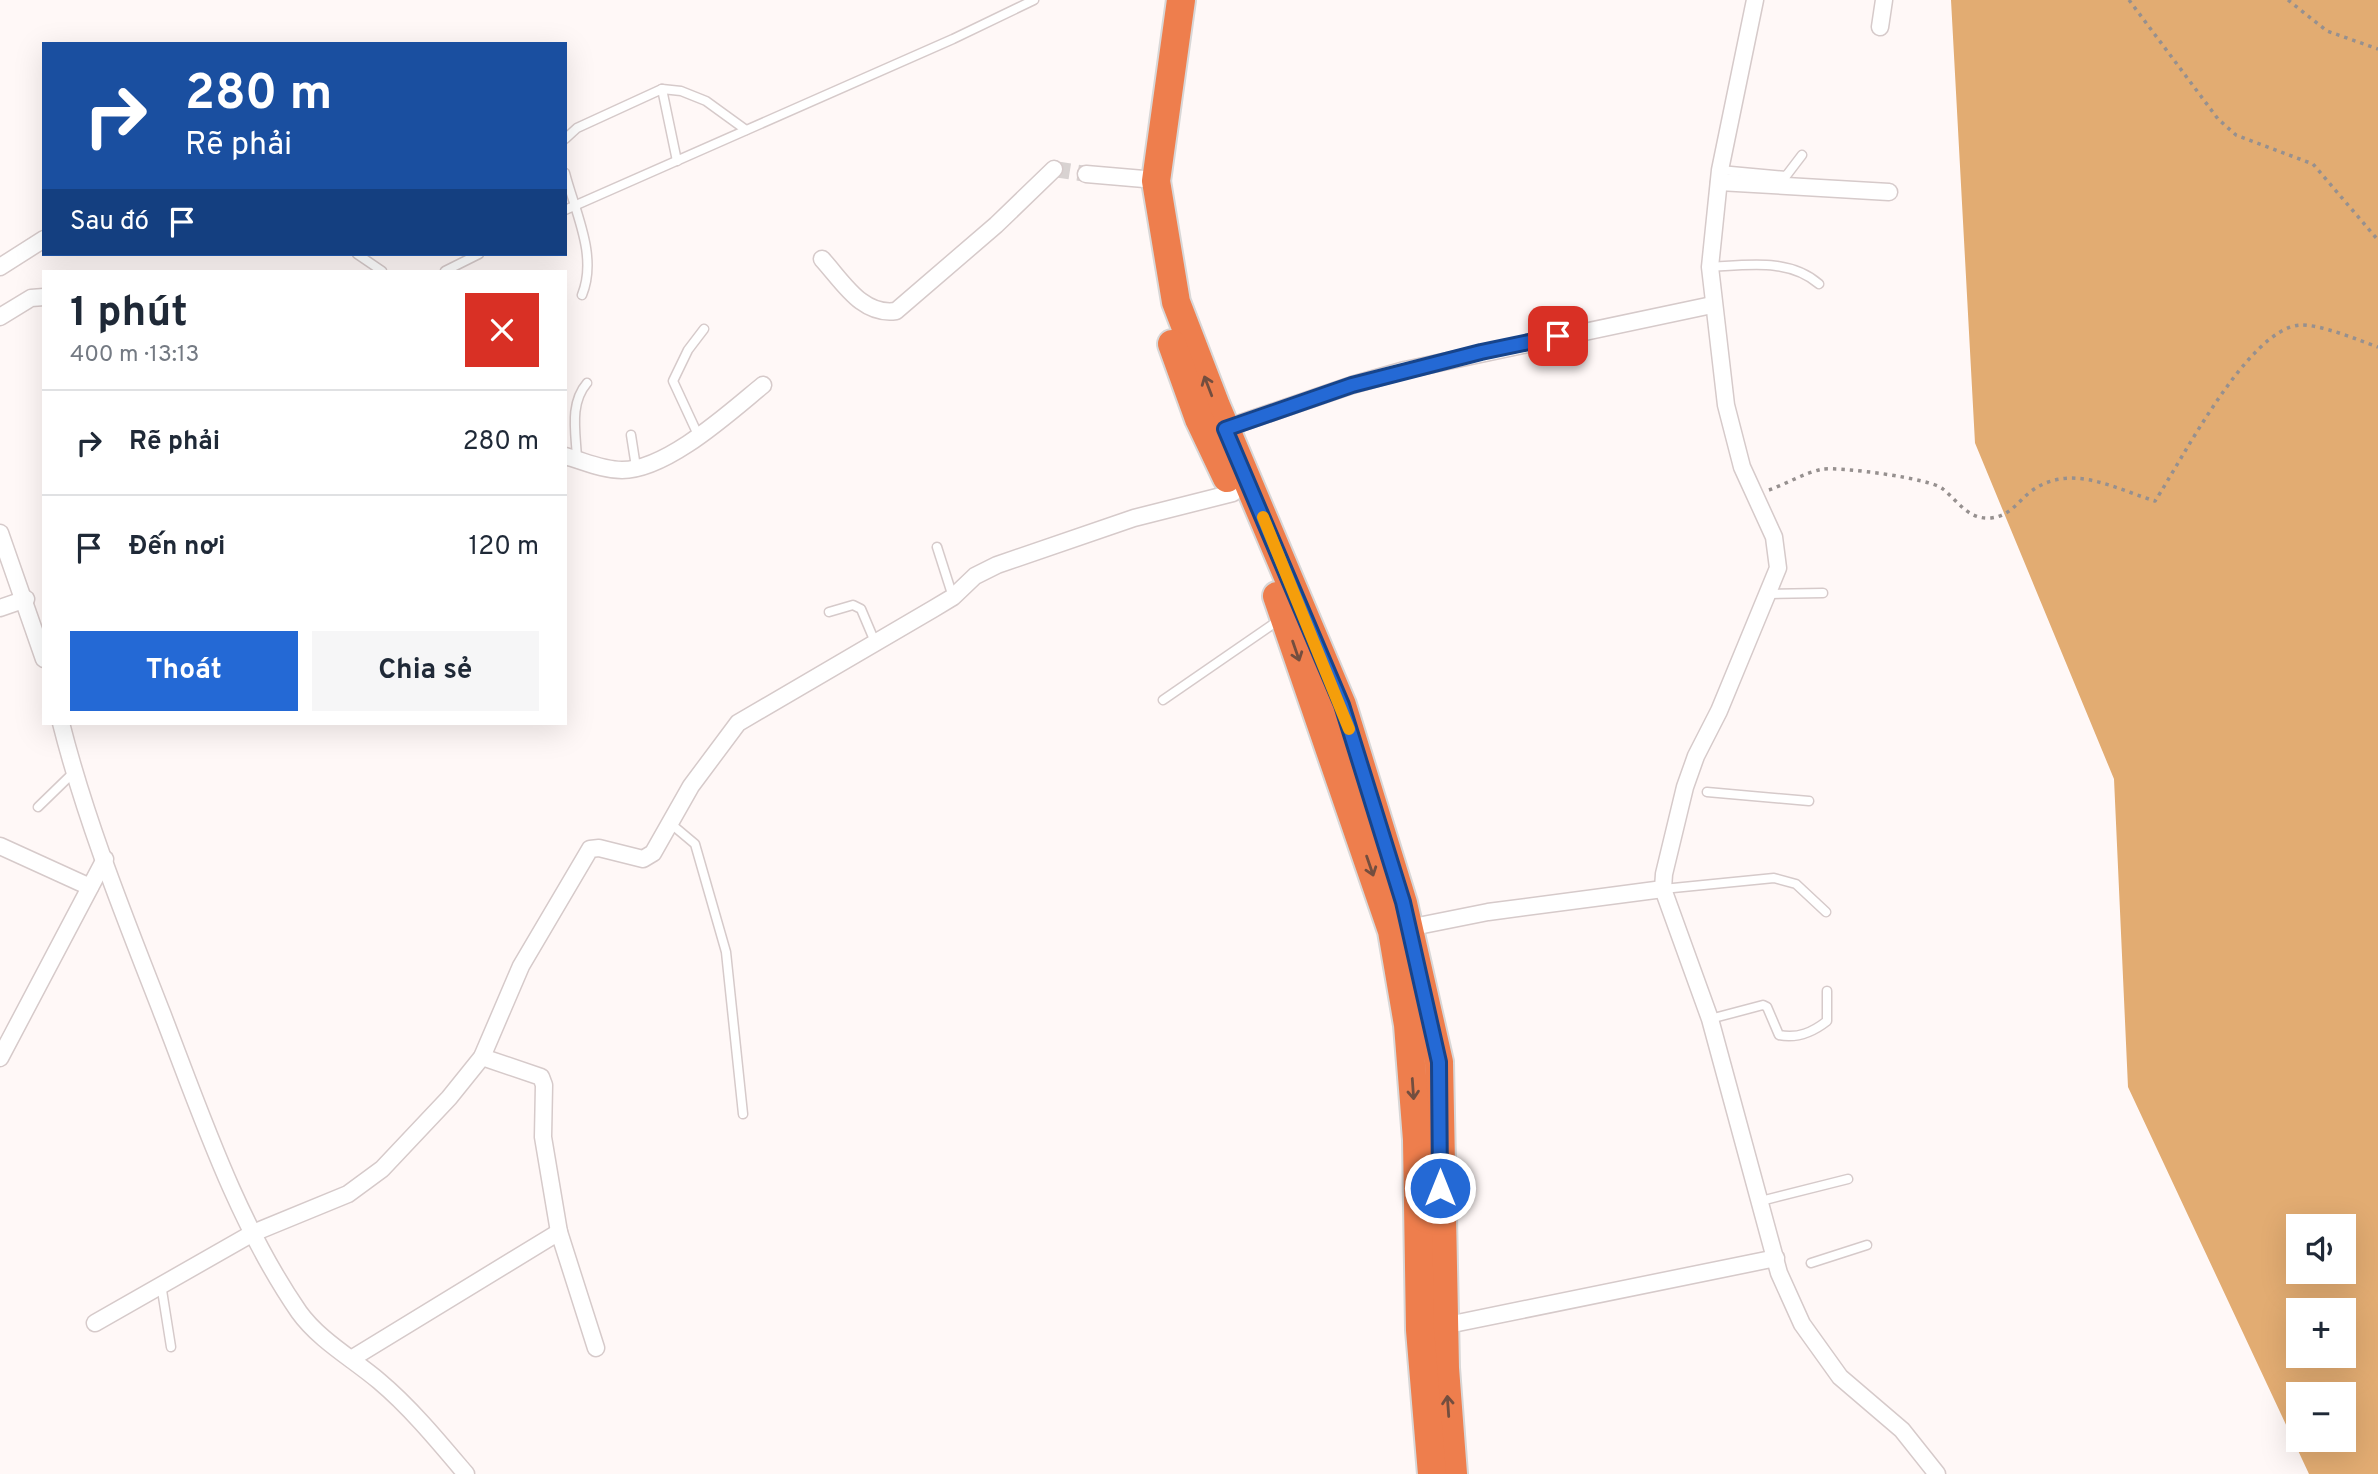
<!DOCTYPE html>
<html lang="vi">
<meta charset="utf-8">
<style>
body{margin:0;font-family:Overpass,sans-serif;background:#f6f6f7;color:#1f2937;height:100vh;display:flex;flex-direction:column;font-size:26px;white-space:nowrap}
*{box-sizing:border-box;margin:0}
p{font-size:23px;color:#747a83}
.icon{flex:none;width:38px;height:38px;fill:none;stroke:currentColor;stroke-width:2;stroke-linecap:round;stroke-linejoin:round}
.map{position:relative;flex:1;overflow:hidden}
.details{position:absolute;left:42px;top:270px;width:525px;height:455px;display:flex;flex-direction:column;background:#fff;border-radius:0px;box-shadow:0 7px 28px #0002}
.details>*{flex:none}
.top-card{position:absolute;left:42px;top:42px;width:525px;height:214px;border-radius:0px;box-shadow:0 7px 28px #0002;background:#1a4fa0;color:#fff;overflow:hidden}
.fabs{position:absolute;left:2286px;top:1214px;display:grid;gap:14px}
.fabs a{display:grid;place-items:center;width:70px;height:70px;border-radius:0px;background:#fff;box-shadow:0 7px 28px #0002;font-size:35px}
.pin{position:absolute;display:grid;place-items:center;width:60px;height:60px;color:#fff;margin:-30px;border-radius:14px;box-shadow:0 4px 10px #0006}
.me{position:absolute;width:77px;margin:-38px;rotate:0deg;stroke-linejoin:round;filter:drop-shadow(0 0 5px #0008)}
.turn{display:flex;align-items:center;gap:24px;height:147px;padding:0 28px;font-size:32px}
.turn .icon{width:91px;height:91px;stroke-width:2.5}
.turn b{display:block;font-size:49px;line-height:60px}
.then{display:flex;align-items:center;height:66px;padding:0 28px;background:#0003;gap:14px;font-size:26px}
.round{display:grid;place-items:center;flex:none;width:74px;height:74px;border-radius:0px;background:#f6f6f7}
.overview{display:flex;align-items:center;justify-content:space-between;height:119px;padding:0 28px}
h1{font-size:42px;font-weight:700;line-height:52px}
.primary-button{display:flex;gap:14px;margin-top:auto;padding:14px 28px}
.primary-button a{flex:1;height:80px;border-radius:0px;background:#2469d5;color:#fff;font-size:28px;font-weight:700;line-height:80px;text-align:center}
.primary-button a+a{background:#f6f6f7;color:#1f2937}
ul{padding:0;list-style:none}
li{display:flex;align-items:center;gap:21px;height:105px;padding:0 28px;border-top:2px solid #e0e1e3}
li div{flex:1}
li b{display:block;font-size:26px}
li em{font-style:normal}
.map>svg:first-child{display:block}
.forest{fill:#e2ac72;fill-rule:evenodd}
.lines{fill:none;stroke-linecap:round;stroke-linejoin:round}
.street-tunnel{stroke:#d8d2d1;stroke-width:16;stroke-dasharray:16 8;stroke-linecap:butt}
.lane-casing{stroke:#d6caca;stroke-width:11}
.street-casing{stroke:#d6caca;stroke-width:19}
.highway-casing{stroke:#d8d7d7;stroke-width:32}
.path{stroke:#96908f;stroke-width:3.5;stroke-dasharray:3.5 5;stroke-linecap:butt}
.lane{stroke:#fff;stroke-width:8}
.street{stroke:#fff;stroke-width:16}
.highway{stroke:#ee7e4d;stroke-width:28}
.oneway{stroke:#734e3f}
.route-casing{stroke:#17448a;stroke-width:18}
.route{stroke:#2469d5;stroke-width:12}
.slow{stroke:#f59e0b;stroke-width:12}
</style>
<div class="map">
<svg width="2378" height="1474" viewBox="0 0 2378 1474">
<rect width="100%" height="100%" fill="#fff8f7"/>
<!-- forest -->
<path class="forest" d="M1951,0H2378V1474H2309L2128,1087L2114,779L1975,443ZM2298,1227H2343V1272H2298ZM2298,1311H2343V1356H2298ZM2298,1395H2343V1440H2298Z"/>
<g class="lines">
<!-- street-tunnel -->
<path class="street-tunnel" d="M1054,169L1086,174"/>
<!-- lane casing -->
<g class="lane-casing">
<g id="lane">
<path d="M662,89L677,161"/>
<path d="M565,139L577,128L662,89L681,91L706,101L746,130"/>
<path d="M1720,170L1786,176L1802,155"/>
<path d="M565,173C575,212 598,256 582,295"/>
<path d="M565,210L953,39L1034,0"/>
<path d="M357,254L382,271"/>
<path d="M1710,267C1748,265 1789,258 1819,284"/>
<path d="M445,271L479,254"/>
<path d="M631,435L636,467"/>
<path d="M699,437L673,381L688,350L704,329"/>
<path d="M577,459C576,433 569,404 587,383"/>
<path d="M937,547L953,597"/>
<path d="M1769,594L1823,593"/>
<path d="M829,612L853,605L861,609L875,642"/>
<path d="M1163,700L1279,620"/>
<path d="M1707,792L1809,801"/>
<path d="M38,807L73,773"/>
<path d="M670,823L695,844L726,952L743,1114"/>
<path d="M1663,889L1774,878L1796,884L1826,912"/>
<path d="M1710,1019L1763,1005L1767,1007L1779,1035C1798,1039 1813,1032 1827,1021V991"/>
<path d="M1761,1201L1848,1179"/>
<path d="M1811,1263L1867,1245"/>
<path d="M161,1284L171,1347"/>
</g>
</g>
<!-- street casing -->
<g class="street-casing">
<g id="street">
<path d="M1755,0L1720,170L1710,267L1726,405L1742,467L1774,537L1778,568L1719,711L1696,756L1685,787L1664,874L1663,889L1710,1019L1779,1273L1802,1324L1840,1377L1902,1430L1937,1474"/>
<path d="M1880,27L1884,0"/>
<path d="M1086,174L1144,179"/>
<path d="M1719,182L1889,192"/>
<path d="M822,259C843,282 862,316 896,311L996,225L1054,169"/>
<path d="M0,267L44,239"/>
<path d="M0,317L31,298L44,297"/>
<path d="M1220,430L1352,385L1405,370L1712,305"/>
<path d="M565,456C584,461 602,470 622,470C667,470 730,412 763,385"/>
<path d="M0,533L44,659"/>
<path d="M0,608L26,599"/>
<path d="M61,723C86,822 125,918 162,1013C201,1114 237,1222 299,1312C319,1340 353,1359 379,1381C411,1408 439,1442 466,1474"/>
<path d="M0,846L90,887"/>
<path d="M1403,929L1488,912L1663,889"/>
<path d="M482,1057L541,1077L544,1085L543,1137L559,1232"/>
<path d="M0,1058L105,859"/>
<path d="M95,1323L253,1233L348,1194L382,1169L449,1098L482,1057L521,966L590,849L599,848L643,859L653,853L691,786L738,723L933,609L953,597L975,576L997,565L1134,518L1233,493"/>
<path d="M1438,1327L1776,1258"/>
<path d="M351,1359L559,1232L596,1348"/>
</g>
</g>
<!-- highway casing -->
<g class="highway-casing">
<g id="highway">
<path d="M1181,0L1156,181L1176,302L1216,406L1342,705L1403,903L1439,1062L1445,1368L1453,1474"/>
<path d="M1172,344L1199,419L1227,478"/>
<path d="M1277,596L1392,931L1408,1025L1417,1140L1420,1330L1432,1474"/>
</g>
</g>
<!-- path -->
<g class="path">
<path d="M2129,0L2218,119L2236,135L2313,164L2378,240"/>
<path d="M2288,0L2327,31L2378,49"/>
<path d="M1769,490C1786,484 1806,472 1823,469C1842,467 1930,478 1943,489C1958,501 1968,520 1991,518C2009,516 2017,503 2030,492C2070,462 2113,488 2155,501C2182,460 2248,329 2300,325C2320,324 2358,340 2378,347"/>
</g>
<!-- lane -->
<use href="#lane" class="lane"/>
<!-- street -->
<use href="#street" class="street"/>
<!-- highway -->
<use href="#highway" class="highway"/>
</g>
<!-- one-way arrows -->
<defs><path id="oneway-shaft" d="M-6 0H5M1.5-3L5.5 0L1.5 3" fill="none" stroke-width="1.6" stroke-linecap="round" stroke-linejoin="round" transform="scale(1.75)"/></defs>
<g class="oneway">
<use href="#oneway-shaft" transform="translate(1208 386) rotate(-111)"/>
<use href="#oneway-shaft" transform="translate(1296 651) rotate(71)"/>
<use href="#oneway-shaft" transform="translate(1370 866) rotate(71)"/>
<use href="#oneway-shaft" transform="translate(1413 1089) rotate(86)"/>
<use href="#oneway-shaft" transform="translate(1448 1406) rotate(-94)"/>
</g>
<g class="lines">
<!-- route casing -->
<g class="route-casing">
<path id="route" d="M1440,1188L1439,1062L1403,902L1342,705L1225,429L1352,385L1481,352L1558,336"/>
</g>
<!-- route -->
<use href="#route" class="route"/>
<!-- slow -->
<path class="slow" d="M1263,517L1349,729"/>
</g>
</svg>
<div class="fabs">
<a><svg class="icon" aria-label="sound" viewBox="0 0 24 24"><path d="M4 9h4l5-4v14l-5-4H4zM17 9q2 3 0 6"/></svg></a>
<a>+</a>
<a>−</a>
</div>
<div class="pin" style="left:1558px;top:336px;background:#d93025"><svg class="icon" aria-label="arrive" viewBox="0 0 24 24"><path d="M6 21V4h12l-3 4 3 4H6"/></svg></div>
<svg class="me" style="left:1440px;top:1188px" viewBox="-20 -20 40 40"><circle r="17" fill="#2469d5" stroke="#fff" stroke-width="3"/><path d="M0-11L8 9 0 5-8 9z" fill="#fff"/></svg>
<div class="top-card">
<div class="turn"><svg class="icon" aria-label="right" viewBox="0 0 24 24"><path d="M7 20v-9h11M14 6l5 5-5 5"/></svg><div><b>280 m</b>Rẽ phải</div></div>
<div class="then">Sau đó<svg class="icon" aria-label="arrive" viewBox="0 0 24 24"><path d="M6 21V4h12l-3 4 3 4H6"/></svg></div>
</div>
<section class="details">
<div class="overview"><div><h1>1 phút</h1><p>400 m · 13:13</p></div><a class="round" style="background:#d93025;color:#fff"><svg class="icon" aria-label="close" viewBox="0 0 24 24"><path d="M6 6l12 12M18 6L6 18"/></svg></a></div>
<ul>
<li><svg class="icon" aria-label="right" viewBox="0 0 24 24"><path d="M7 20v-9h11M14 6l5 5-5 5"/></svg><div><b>Rẽ phải</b></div><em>280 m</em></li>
<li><svg class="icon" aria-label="arrive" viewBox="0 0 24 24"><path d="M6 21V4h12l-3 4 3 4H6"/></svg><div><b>Đến nơi</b></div><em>120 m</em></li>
</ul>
<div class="primary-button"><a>Thoát</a><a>Chia sẻ</a></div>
</section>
</div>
